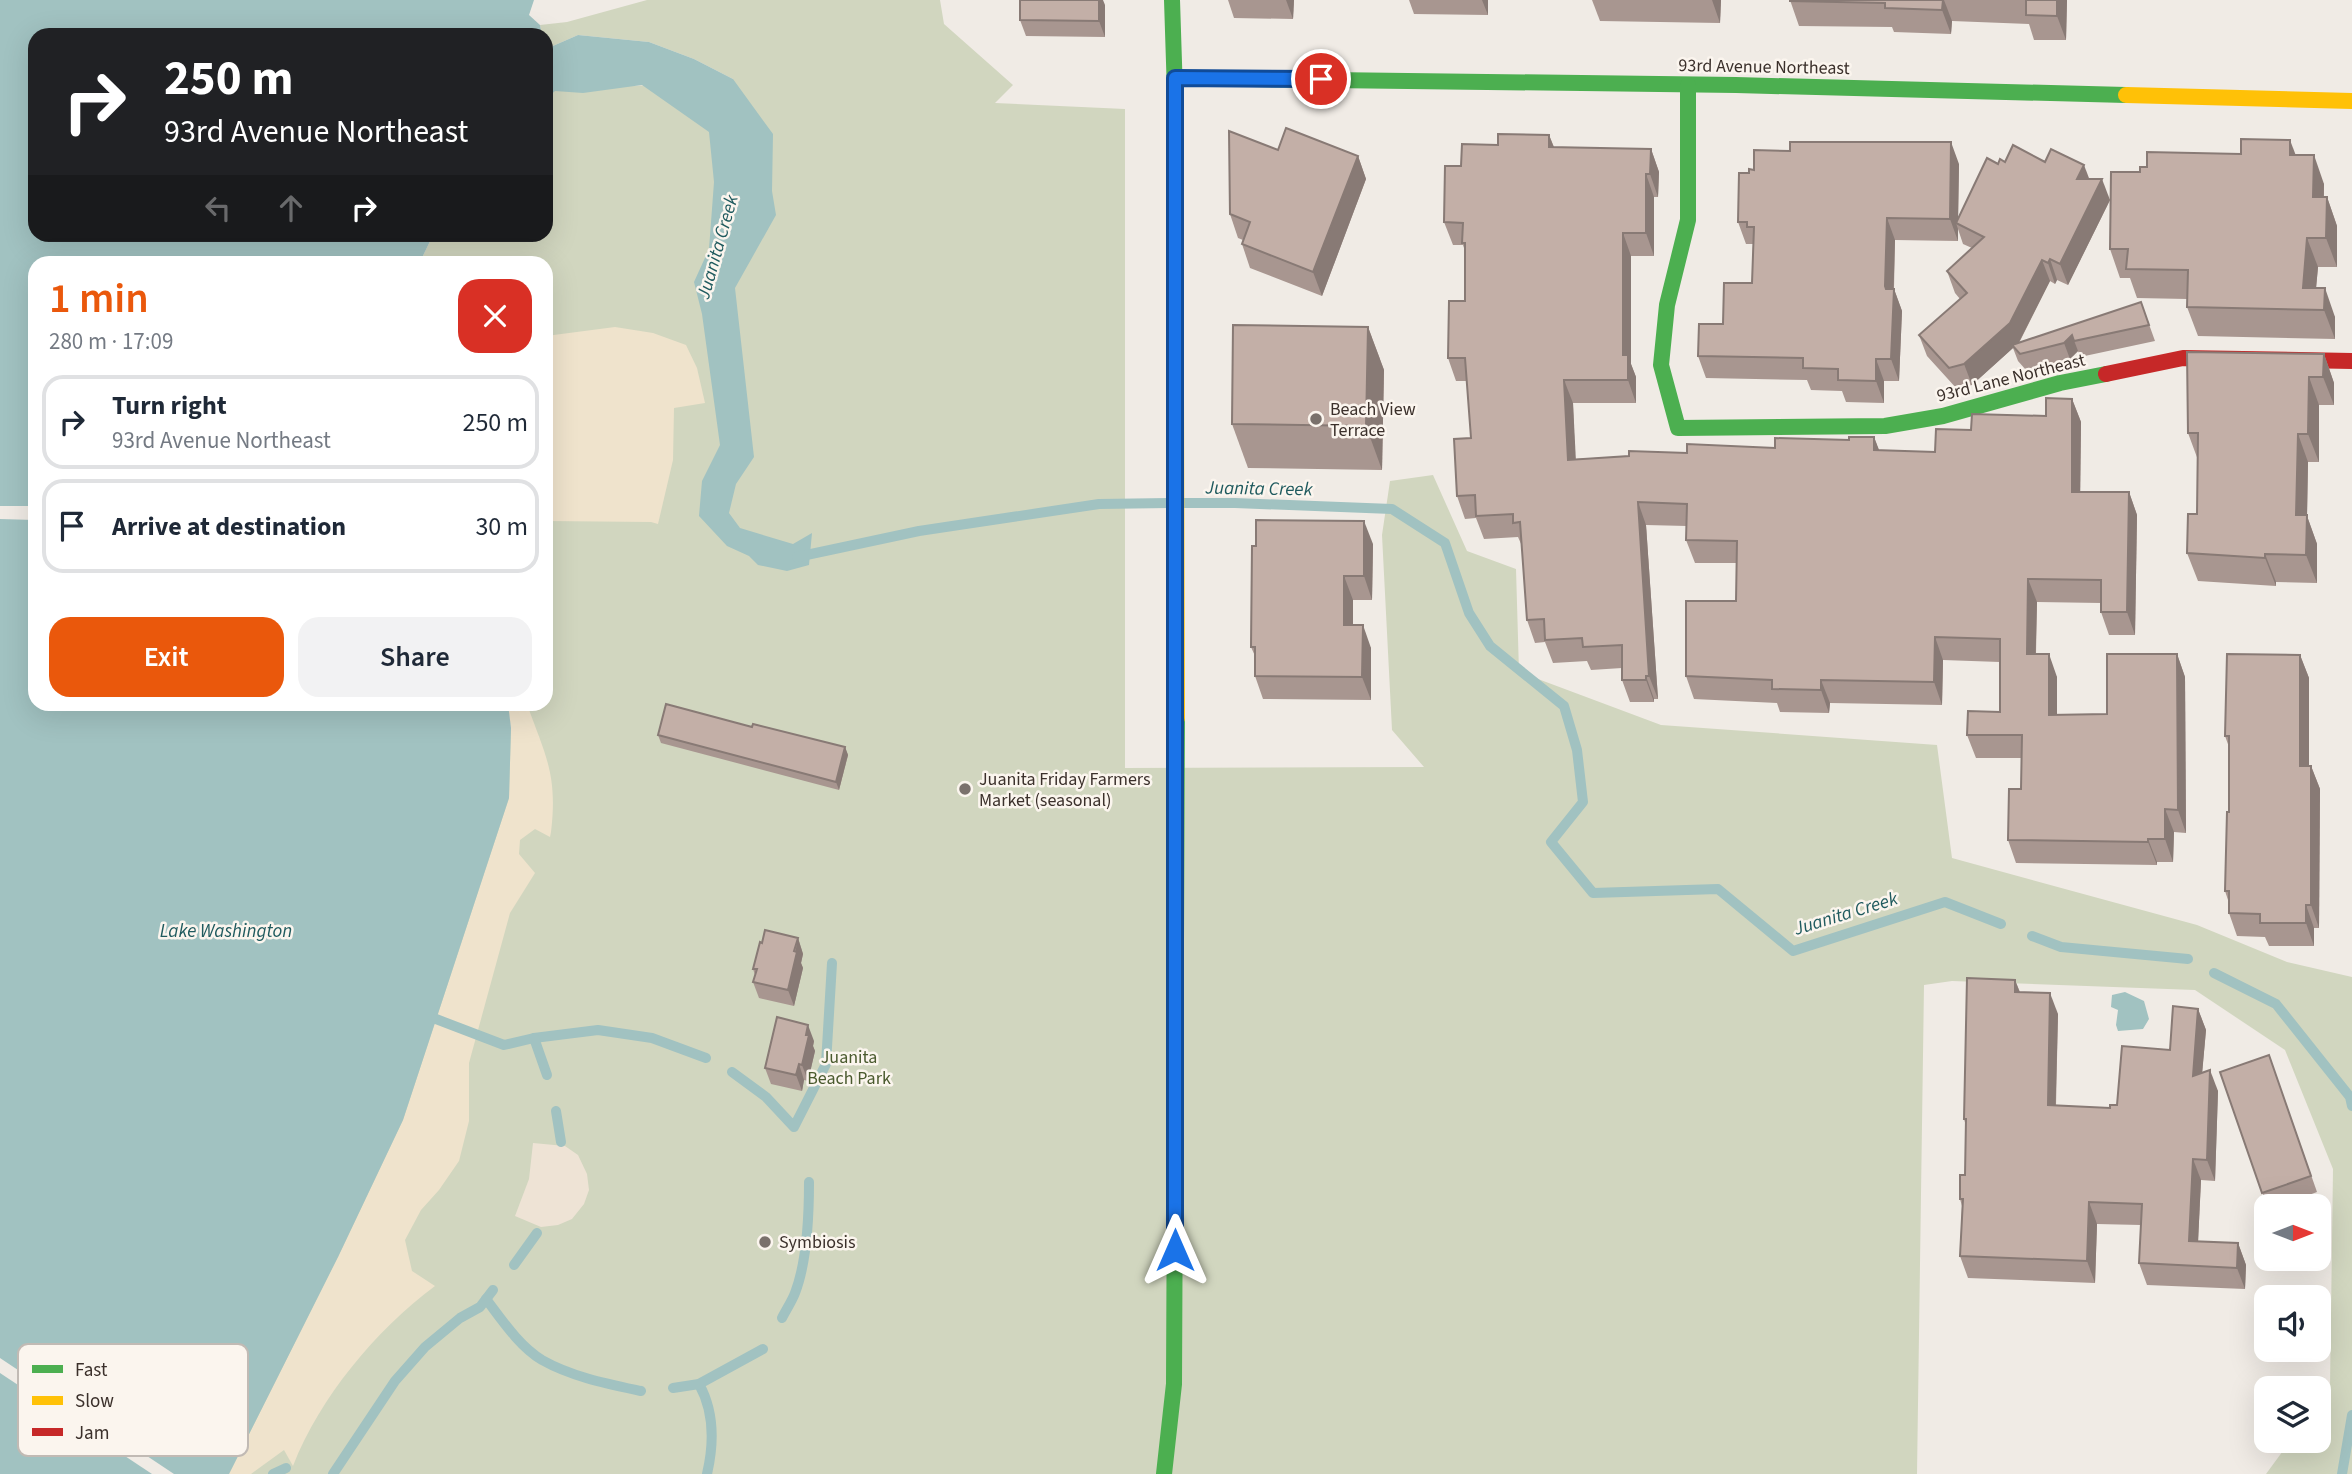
<!DOCTYPE html>
<meta charset="utf-8">
<style>
body{margin:0;font-family:"Source Sans 3",sans-serif;background:#f2f2f3;color:#1f2937;height:100vh;display:flex;flex-direction:column;font-size:26px;white-space:nowrap}
*{box-sizing:border-box;margin:0}
p{font-size:23px;color:#747a83}
.icon{flex:none;width:38px;height:38px;fill:none;stroke:currentColor;stroke-width:2;stroke-linecap:round;stroke-linejoin:round}
.map{position:relative;flex:1;overflow:hidden}
.sheet{position:absolute;left:28px;top:256px;width:525px;height:455px;display:flex;flex-direction:column;background:#fff;border-radius:21px;box-shadow:0 7px 28px #0002}
.sheet>*{flex:none}
.top-card{position:absolute;left:28px;top:28px;width:525px;height:214px;border-radius:21px;box-shadow:0 7px 28px #0002;background:#202124;color:#fff;overflow:hidden}
.needle{width:46px;rotate:90deg}
.fabs{position:absolute;left:2254px;top:1194px;display:grid;gap:14px}
.fabs a{display:grid;place-items:center;width:77px;height:77px;border-radius:14px;background:#fff;box-shadow:0 7px 28px #0002;font-size:35px}
.pin{position:absolute;display:grid;place-items:center;width:60px;height:60px;color:#fff;margin:-30px;border:4px solid #fff;border-radius:50%;box-shadow:0 2px 7px #0007}
.me{position:absolute;width:77px;margin:-38px;rotate:0deg;stroke-linejoin:round;filter:drop-shadow(0 0 5px #0008)}
.turn{display:flex;align-items:center;gap:24px;height:147px;padding:0 21px;font-size:32px}
.turn .icon{width:91px;height:91px;stroke-width:2.5}
.turn b{display:block;font-size:49px;line-height:60px}
.lanes{display:flex;align-items:center;height:66px;padding:0 21px;background:#0003;justify-content:center;gap:35px;direction:ltr}
.lanes .off{opacity:.35}
.round{display:grid;place-items:center;flex:none;width:74px;height:74px;border-radius:21px;background:#f2f2f3}
.summary{display:flex;align-items:center;justify-content:space-between;height:119px;padding:0 21px}
h1{font-size:42px;font-weight:600;line-height:52px;color:#ea580c}
.action{display:flex;gap:14px;margin-top:auto;padding:14px 21px}
.action a{flex:1;height:80px;border-radius:21px;background:#ea580c;color:#fff;font-size:28px;font-weight:600;line-height:80px;text-align:center}
.action a+a{background:#f2f2f3;color:#1f2937}
ul{padding:0;list-style:none}
li{display:flex;align-items:center;gap:21px;height:94px;margin:0 14px 10px;padding:0 7px;border:4px solid #e0e1e3;border-radius:21px}
li div{flex:1}
li b{display:block;font-size:26px}
li em{font-style:normal}
.map>svg:first-child{display:block}
.green{fill:#d1d6bf}
.sand{fill:#efe3cc}
.plaza{fill:#eee3d5}
.water{fill:#a1c2c1}
.pier{fill:#f0ebe5}
.lines{fill:none;stroke-linecap:round;stroke-linejoin:round}
.stream{stroke:#a1c2c1;stroke-width:10}
.fast{stroke:#4caf50;stroke-width:16}
.slow{stroke:#ffc107;stroke-width:16}
.jam{stroke:#c62828;stroke-width:16}
.wall{fill:#a89690}
.shaded-wall{fill:#887a75}
.building{fill:#c3afa7;stroke:#887a75;stroke-width:2}
.route-casing{stroke:#114b97;stroke-width:18}
.route{stroke:#1a73e8;stroke-width:12}
.poi-dot{fill:#7a716c;stroke:#fbf5ee;stroke-width:2.5}
.labels{text-anchor:middle;dominant-baseline:central;stroke-width:5;stroke-linejoin:round;paint-order:stroke}
.street-label{font-size:18px;fill:#3b302b;stroke:#fbf5ee}
.poi-label{font-size:18px;fill:#3b302b;stroke:#fbf5ee;text-anchor:start}
.park-label{font-size:18px;fill:#4a5a2e;stroke:#fbf5ee}
.water-label{font-size:19px;font-style:italic;fill:#1f5a5e;stroke:#fbf5ee}
.key{fill:#fbf5ee;stroke:#c1bab4;stroke-width:2}
.key-label{font-size:19px;fill:#3b302b}
</style>
<div class="map">
<svg width="2352" height="1474" viewBox="0 0 2352 1474">
<rect width="100%" height="100%" fill="#f0ebe5"/>
<!-- green -->
<path class="green" d="M647,0H940L944,24L1013,85L995,103L1125,109V768L1424,767L1392,730L1382,535L1390,481L1433,475L1467,551L1516,569L1519,672L1661,725L1937,745L1952,858L2197,925L2287,962L2352,977V1474H2266L2291,1440H2319V1404L2330,1388L2333,1169L2285,1050L2195,990L1952,981L1924,985L1917,1474H229L511,728L508,704H546V262H420L433,235L546,234V83L634,86L733,79L694,59L649,42L578,35L546,49V35H542L540,25L567,22Z"/>
<!-- sand -->
<g class="sand">
<path d="M615,327L653,333L686,345L697,368L705,403L674,408L673,460L658,524L651,522L546,521V336Z"/>
<path d="M508,704H527C545,755 558,774 551,832L550,837L535,829L520,840L519,854L535,873L510,913L469,1063V1121L459,1161L439,1190L421,1210L405,1240L412,1271L435,1286C376,1330 320,1397 293,1466L284,1450L251,1474H229L338,1257L403,1120L509,798L511,728Z"/>
</g>
<!-- plaza -->
<path class="plaza" d="M533,1143L565,1146L578,1155L587,1174L589,1190L584,1204L572,1219L558,1225L541,1227L515,1216L529,1179Z"/>
<!-- water -->
<g class="water">
<path d="M0,0H534L529,15L540,25L542,35H35V234L433,235L420,262H35V704H508L511,728L509,798L403,1120L338,1257L229,1474H0Z"/>
<path d="M578,35L649,42L694,59L733,79L773,134L772,191L776,215L735,288L754,457L736,484L729,513L740,528L793,544L812,533L809,565L787,571L758,565L749,556L727,546L699,516L702,481L720,445L702,314L694,282L709,249L714,182L709,132L642,85L583,93L555,91L546,99V49Z"/>
<path d="M2125,992L2144,1001L2149,1019L2143,1029L2118,1031L2116,1025L2118,1010L2111,1007L2112,995Z"/>
</g>
<!-- pier -->
<g class="pier">
<path d="M0,506H35V520L0,519Z"/>
<path d="M0,1358L174,1474H152L0,1373Z"/>
</g>
<g class="lines">
<!-- stream -->
<g class="stream">
<path d="M1184,503H1235L1392,509L1445,543L1469,613L1490,646L1564,706L1577,750L1583,802L1551,842L1593,893L1718,889L1793,951L1945,902L2001,924"/>
<path d="M797,557L919,531L1099,504L1169,503"/>
<path d="M2032,936L2061,947L2188,959"/>
<path d="M2214,973L2276,1004L2350,1097L2352,1106"/>
<path d="M436,1019L504,1045L534,1038L598,1030L652,1038L706,1058"/>
<path d="M534,1038L547,1075"/>
<path d="M732,1072L766,1097L794,1127L826,1064L832,963"/>
<path d="M556,1111L561,1142"/>
<path d="M514,1265L537,1233"/>
<path d="M486,1299C502,1320 519,1346 542,1360C572,1377 608,1384 641,1391"/>
<path d="M782,1318C786,1310 792,1301 795,1293C807,1262 809,1214 809,1182"/>
<path d="M699,1384C714,1411 714,1444 707,1474"/>
<path d="M673,1388L699,1384L763,1349"/>
<path d="M273,1474L286,1468"/>
<path d="M333,1474L395,1381L425,1347L460,1318L480,1307L493,1290"/>
<path d="M2342,1474L2352,1415"/>
</g>
<!-- fast -->
<g class="fast">
<path d="M1172,0L1176,125V396"/>
<path d="M1175,78L1736,85L2126,95"/>
<path d="M1688,85V220L1667,305L1661,365L1678,428L1885,426L1943,416L2060,383L2106,374"/>
<path d="M1164,1474L1174,1384L1177,718"/>
</g>
<!-- slow -->
<g class="slow">
<path d="M2126,95L2352,101"/>
<path d="M1176,396L1177,718"/>
</g>
<!-- jam -->
<path class="jam" d="M2106,374L2183,358L2352,361"/>
</g>
<!-- wall -->
<g class="wall">
<path d="M1228,0H1294L1293,19L1234,18Z"/>
<path d="M1409,0H1488V15L1414,14Z"/>
<path d="M1592,0H1721L1720,23L1600,21Z"/>
<path d="M1790,0H2067L2066,40H2034L2029,24L1952,21L1951,34L1894,32L1892,27L1799,26Z"/>
<path d="M1105,5V37L1026,36L1020,20Z"/>
<path d="M1549,135L1554,147L1651,149L1659,172L1658,197H1654V256H1631V364L1636,377V403H1573L1575,459L1775,448L1874,437L1879,451L1935,452L1971,430L2046,416L2072,399L2081,422L2080,492H2129L2137,515L2135,635H2109L2101,612V603L2037,602L2036,654L2057,677V715L2107,714L2177,654L2185,677L2186,833L2174,832L2173,862H2157V865L2016,863L2008,840L2021,789V758H1976L1967,735L2000,712V662L1943,660L1942,705L1830,703L1829,713L1780,712L1777,703L1694,699L1686,676L1736,601L1737,563H1695L1686,540L1687,526L1646,525L1658,699H1654V702H1630L1622,680V668L1591,670L1587,661L1553,663L1545,642L1535,643L1527,620L1522,546L1518,537L1484,539L1476,518L1465,519L1457,496L1471,438L1467,381H1456L1448,358L1465,301V251L1463,245H1453L1444,222L1461,166L1498,145Z"/>
<path d="M1278,150L1358,156L1366,179L1322,296L1250,268L1242,244L1243,240L1238,238L1230,214Z"/>
<path d="M2296,155L2324,184V197H2327L2337,226V267H2318L2316,288L2335,317V339L2198,336L2187,307V299L2137,298L2130,278H2120L2110,249L2140,172Z"/>
<path d="M2005,162H2045L2089,179L2110,200L2068,285L2057,280L2055,284L2050,281L2019,343L2141,302L2155,341L2080,357L2078,351L2070,359L2026,370L2018,361L2013,348L1972,385L1957,389L1927,356L1919,335L1960,299L1955,293L1947,271L1972,248L1963,244L1958,229V241L1895,240L1894,289L1902,311L1899,381H1884V403L1846,402L1842,391L1811,390L1807,380L1706,378L1698,356L1752,283L1753,244H1746L1738,222L1749,173L1754,170L1959,164L1958,218L1998,164Z"/>
<path d="M1368,327L1384,370L1382,470L1248,468L1232,424Z"/>
<path d="M2324,354L2334,383V405H2319V462H2308L2307,516L2317,544V583L2276,582V586L2198,581L2187,553L2197,514L2198,460L2188,433Z"/>
<path d="M1373,544L1372,600H1353V625L1371,648V700L1263,699L1255,676V656L1251,647Z"/>
<path d="M2300,655L2309,678V766H2311L2320,789L2319,928H2314V946H2269L2265,937L2237,936L2229,913V903L2225,891L2229,812V747L2225,736Z"/>
<path d="M752,727L845,747L848,755L839,790L661,743L658,735Z"/>
<path d="M798,938L803,954L801,963L803,968L794,1006L759,998L753,982L755,975L753,969L762,943Z"/>
<path d="M2015,980L2020,992L2058,1014L2056,1106L2110,1108L2117,1105L2170,1050L2198,1009L2206,1030L2202,1073L2218,1091L2215,1181L2201,1180L2198,1242L2238,1243L2246,1265L2245,1289L2147,1285L2139,1263L2141,1225L2097,1224L2095,1283L1968,1278L1960,1256L1962,1206L1960,1199L1965,1175L1966,1126L1964,1119Z"/>
<path d="M814,1041L813,1046L815,1051L808,1081L804,1080L802,1091L771,1084L765,1068Z"/>
<path d="M2269,1055L2317,1192L2279,1206H2267L2220,1072Z"/>
</g>
<!-- shaded-wall -->
<g class="shaded-wall">
<path d="M1099,0H1103L1105,5V37L1099,21Z"/>
<path d="M1286,0H1294L1293,19Z"/>
<path d="M1482,0H1488V15Z"/>
<path d="M1712,0H1721L1720,23Z"/>
<path d="M1943,0H1944L1952,21L1951,34L1942,10Z"/>
<path d="M2057,0H2067L2066,40L2057,16Z"/>
<path d="M1549,135L1558,158L1549,147Z"/>
<path d="M2290,140L2301,169L2290,155Z"/>
<path d="M1951,142L1959,164L1958,224L1956,223L1958,229V241L1950,219Z"/>
<path d="M1651,149L1659,172L1658,197L1650,174Z"/>
<path d="M2314,155L2324,184L2323,226L2313,197Z"/>
<path d="M1358,156L1366,179L1322,296L1313,272Z"/>
<path d="M2084,165L2092,186L2077,179Z"/>
<path d="M1646,174L1654,197V256L1646,233Z"/>
<path d="M2102,179L2110,200L2068,285L2060,264Z"/>
<path d="M2327,197L2337,226V267L2326,238Z"/>
<path d="M1887,218L1895,240L1893,308L1885,286Z"/>
<path d="M1623,233L1631,256V364L1636,377V403L1628,380L1623,355Z"/>
<path d="M2307,238L2318,267L2314,310L2303,288Z"/>
<path d="M2050,259L2057,280L2055,284L2048,263Z"/>
<path d="M2042,260L2050,281L2018,344L2012,345L2013,348L1972,385L1964,364Z"/>
<path d="M2325,288L2335,317V339L2324,310Z"/>
<path d="M1894,289L1902,311L1899,381L1891,359Z"/>
<path d="M1368,327L1384,370L1382,470L1366,426Z"/>
<path d="M2072,335L2078,351L2070,359L2064,343Z"/>
<path d="M2324,354L2334,383V405L2323,377Z"/>
<path d="M1876,359L1884,381V403L1876,381Z"/>
<path d="M2309,377L2319,405V462L2308,434Z"/>
<path d="M1564,380L1573,403L1577,482L1568,460Z"/>
<path d="M2072,399L2081,422L2080,514L2072,492Z"/>
<path d="M2298,434L2308,462L2307,516L2317,544V583L2306,555L2296,515Z"/>
<path d="M1874,437L1883,460L1874,450Z"/>
<path d="M2129,492L2137,515L2135,635L2127,612Z"/>
<path d="M1638,502L1646,525L1658,699L1649,676Z"/>
<path d="M1364,521L1373,544L1372,600L1364,576Z"/>
<path d="M2265,554L2276,582V586L2265,558Z"/>
<path d="M1344,576L1353,600V648L1344,625Z"/>
<path d="M2028,579L2037,602L2035,677L2027,654Z"/>
<path d="M1363,625L1371,648V700L1362,677Z"/>
<path d="M1935,637L1943,660L1942,705L1934,682Z"/>
<path d="M2049,654L2057,677V737L2049,715Z"/>
<path d="M2177,654L2185,677L2186,833L2178,810Z"/>
<path d="M2300,655L2309,678V789L2300,766Z"/>
<path d="M1646,676L1654,699V702L1646,680Z"/>
<path d="M1821,680L1830,703L1829,713L1821,690Z"/>
<path d="M845,747L848,755L839,790L836,782Z"/>
<path d="M2311,766L2320,789L2319,928L2311,905Z"/>
<path d="M2165,809L2174,832L2173,862L2165,839Z"/>
<path d="M2148,839L2157,862V865L2148,842Z"/>
<path d="M2306,905L2314,928V946L2306,923Z"/>
<path d="M798,938L803,954L801,963L803,968L794,1006L788,990Z"/>
<path d="M2015,980L2023,1001L2015,992Z"/>
<path d="M2050,993L2058,1014L2055,1127L2048,1105Z"/>
<path d="M2198,1009L2206,1030L2200,1097L2193,1076Z"/>
<path d="M808,1025L814,1041L813,1046L815,1051L808,1081L802,1065L806,1035Z"/>
<path d="M799,1064L804,1080L802,1091L796,1075Z"/>
<path d="M2210,1070L2218,1091L2215,1181L2207,1160Z"/>
<path d="M2193,1159L2201,1180L2197,1263L2189,1241Z"/>
<path d="M2089,1202L2097,1224L2095,1283L2087,1261Z"/>
<path d="M2238,1243L2246,1265L2245,1289L2237,1268Z"/>
</g>
<!-- building -->
<g class="building">
<path d="M1020,0H1099V21L1020,20Z"/>
<path d="M1790,0H1943L1942,10L1885,8V3L1790,1Z"/>
<path d="M2026,0H2057V16L2026,15Z"/>
<path d="M1286,128L1358,156L1313,272L1242,244L1250,222L1230,214L1229,131L1278,150Z"/>
<path d="M1498,134L1549,135V147L1651,149L1650,174H1646V233H1623V355H1628V380H1564L1568,460L1629,456V451L1687,453V444L1775,448V438L1849,440V437H1874V450L1935,452L1936,429L1971,430L1972,414L2046,416V398L2072,399V492H2129L2127,612H2101V580L2028,579L2027,654H2049V715L2107,714V654H2177L2178,810L2165,809V839H2148V842L2008,840L2009,789H2021L2022,735H1967L1968,711L2000,712V639L1935,637L1934,682L1821,680V690L1772,689V680L1686,676V601H1736L1737,541L1686,540L1687,504L1638,502L1649,676H1646V680H1622V645L1583,647L1582,638L1545,640L1544,619L1527,620L1520,522L1513,523V514L1476,516L1475,495L1457,496L1454,439L1471,438L1465,358H1448L1449,301H1465V243H1462L1463,223L1444,222L1445,166H1461L1462,144L1498,145Z"/>
<path d="M2241,139L2290,140V155H2314L2313,197H2327L2326,238H2307L2303,288H2325L2324,310L2187,307L2188,270L2126,269L2128,249H2110L2111,172H2140V167H2147V152L2241,154Z"/>
<path d="M1790,142H1951L1950,219L1887,218L1885,286L1886,289H1894L1891,359H1876V381L1838,380V369L1803,368V358L1698,356L1699,324H1723L1724,283H1752L1754,227H1747V222H1738L1739,173H1749V169L1754,170V150L1790,151Z"/>
<path d="M2013,145L2045,162L2051,149L2084,165L2077,179H2102L2060,264L2050,259L2048,263L2042,260L2010,323L1964,364L1949,368L1919,335L1967,293L1947,271L1984,237L1956,223L1987,158L1998,164L2000,159L2005,162Z"/>
<path d="M2141,302L2149,325L2074,341L2072,335L2064,343L2020,354L2012,345Z"/>
<path d="M1233,325L1368,327L1366,426L1232,424Z"/>
<path d="M2187,352L2324,354L2323,377H2309L2308,434H2298L2296,515H2307L2306,555L2265,554V558L2187,553L2188,514H2197L2198,433H2188Z"/>
<path d="M1256,520L1364,521V576H1344V625H1363L1362,677L1255,676V647H1251L1252,546H1256Z"/>
<path d="M2227,654L2300,655V766H2311V905H2306V923H2260V914L2229,913V891H2225L2227,812H2229V736H2225Z"/>
<path d="M666,704L752,727L753,724L845,747L836,782L658,735Z"/>
<path d="M765,930L798,938L794,951L797,952L788,990L753,982L757,969H753L760,942L762,943Z"/>
<path d="M1967,978L2015,980V992L2050,993L2048,1105L2110,1108V1105H2117L2122,1046L2170,1050L2173,1006L2198,1009L2193,1076L2210,1070L2207,1160L2193,1159L2189,1241L2238,1243L2237,1268L2139,1263L2142,1204L2089,1202L2087,1261L1960,1256L1963,1199H1960V1175H1965L1966,1119H1964Z"/>
<path d="M777,1017L808,1025L806,1035H809L802,1065L799,1064L796,1075L765,1068Z"/>
<path d="M2269,1055L2311,1176L2262,1193L2220,1072Z"/>
</g>
<g class="lines">
<!-- route casing -->
<g class="route-casing">
<path id="route" d="M1175,1250V78L1321,79"/>
</g>
<!-- route -->
<use href="#route" class="route"/>
</g>
<!-- markers -->
<g class="poi-dot">
<circle cx="1316" cy="419" r="7"/>
<circle cx="965" cy="789" r="7"/>
<circle cx="765" cy="1242" r="7"/>
</g>
<g class="labels">
<!-- street labels -->
<g class="street-label">
<text transform="translate(1764 67) rotate(1)">93rd Avenue Northeast</text>
<text transform="translate(2011 378) rotate(-14)">93rd Lane Northeast</text>
</g>
<!-- poi labels -->
<g class="poi-label">
<text x="1330" y="409">Beach View<tspan x="1330" dy="21">Terrace</tspan></text>
<text x="979" y="779">Juanita Friday Farmers<tspan x="979" dy="21">Market (seasonal)</tspan></text>
<text x="779" y="1242">Symbiosis</text>
</g>
<!-- park labels -->
<g class="park-label">
<text x="849" y="1057">Juanita<tspan x="849" dy="21">Beach Park</tspan></text>
</g>
<!-- water labels -->
<g class="water-label">
<text transform="translate(718 247) rotate(-74)">Juanita Creek</text>
<text transform="translate(1259 489) rotate(1)">Juanita Creek</text>
<text transform="translate(1846 914) rotate(-17)">Juanita Creek</text>
<text x="226" y="931">Lake Washington</text>
</g>
</g>
<!-- legend -->
<rect x="18" y="1344" width="230" height="112" rx="10" class="key"/>
<rect x="32" y="1365" width="31" height="8" fill="#4caf50"/>
<rect x="32" y="1396" width="31" height="9" fill="#ffc107"/>
<rect x="32" y="1428" width="31" height="8" fill="#c62828"/>
<g class="key-label">
<text x="75" y="1376">Fast</text>
<text x="75" y="1407">Slow</text>
<text x="75" y="1439">Jam</text>
</g>
</svg>
<div class="fabs">
<a><svg class="needle" viewBox="-14 -14 28 28"><path d="M0-13l5 13h-10z" fill="#e53935"/><path d="M0 13l5-13h-10z" fill="#747a83"/></svg></a>
<a><svg class="icon" aria-label="sound" viewBox="0 0 24 24"><path d="M4 9h4l5-4v14l-5-4H4zM17 9q2 3 0 6"/></svg></a>
<a><svg class="icon" aria-label="layers" viewBox="0 0 24 24"><path d="M12 4l9 5-9 5-9-5zM3 14l9 5 9-5"/></svg></a>
</div>
<div class="pin" style="left:1321px;top:79px;background:#d93025"><svg class="icon" aria-label="arrive" viewBox="0 0 24 24"><path d="M6 21V4h12l-3 4 3 4H6"/></svg></div>
<svg class="me" style="left:1175px;top:1250px" viewBox="-20 -20 40 40"><path d="M0-17L14 15 0 8-14 15z" fill="#1a73e8" stroke="#fff" stroke-width="4"/></svg>
<div class="top-card">
<div class="turn"><svg class="icon" aria-label="right" viewBox="0 0 24 24"><path d="M7 20v-9h11M14 6l5 5-5 5"/></svg><div><b>250 m</b>93rd Avenue Northeast</div></div>
<div class="lanes"><svg class="icon off" aria-label="left" viewBox="0 0 24 24"><path d="M17 20v-9H6M10 6l-5 5 5 5"/></svg><svg class="icon off" aria-label="ahead" viewBox="0 0 24 24"><path d="M12 20V5M6 11l6-6 6 6"/></svg><svg class="icon" aria-label="right" viewBox="0 0 24 24"><path d="M7 20v-9h11M14 6l5 5-5 5"/></svg></div>
</div>
<section class="sheet">
<div class="summary"><div><h1>1 min</h1><p>280 m · 17:09</p></div><a class="round" style="background:#d93025;color:#fff"><svg class="icon" aria-label="close" viewBox="0 0 24 24"><path d="M6 6l12 12M18 6L6 18"/></svg></a></div>
<ul>
<li><svg class="icon" aria-label="right" viewBox="0 0 24 24"><path d="M7 20v-9h11M14 6l5 5-5 5"/></svg><div><b>Turn right</b><p>93rd Avenue Northeast</p></div><em>250 m</em></li>
<li><svg class="icon" aria-label="arrive" viewBox="0 0 24 24"><path d="M6 21V4h12l-3 4 3 4H6"/></svg><div><b>Arrive at destination</b></div><em>30 m</em></li>
</ul>
<div class="action"><a>Exit</a><a>Share</a></div>
</section>
</div>
